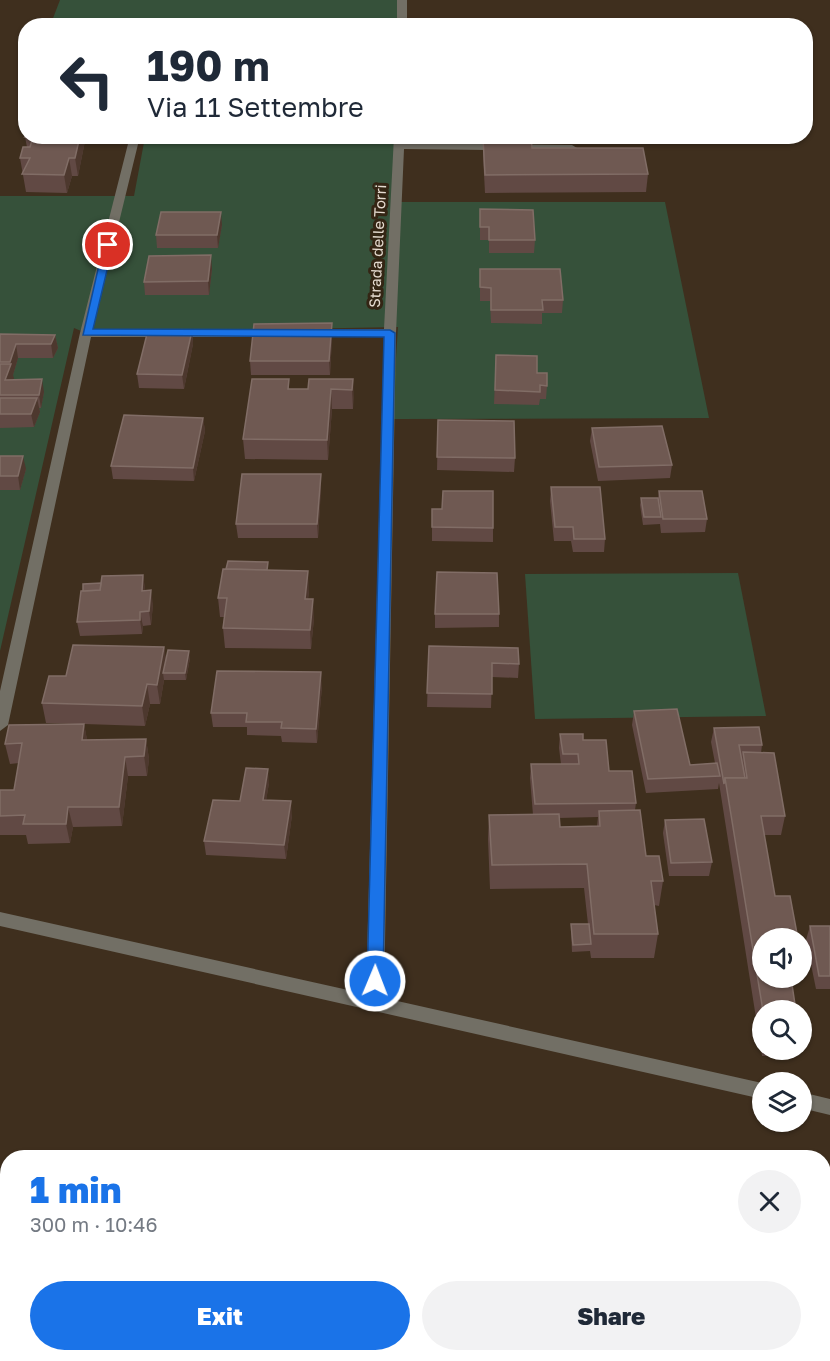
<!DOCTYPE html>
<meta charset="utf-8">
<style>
body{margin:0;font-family:"Golos Text",sans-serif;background:#f2f2f3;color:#1f2937;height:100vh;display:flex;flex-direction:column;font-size:22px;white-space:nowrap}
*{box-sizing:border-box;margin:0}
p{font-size:20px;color:#747a83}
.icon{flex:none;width:33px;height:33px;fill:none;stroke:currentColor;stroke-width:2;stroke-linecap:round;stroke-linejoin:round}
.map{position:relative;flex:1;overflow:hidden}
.panel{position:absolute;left:0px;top:1150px;width:831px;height:212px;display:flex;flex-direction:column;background:#fff;border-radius:24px 24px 0 0;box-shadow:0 2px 4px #0004}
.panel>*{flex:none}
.guide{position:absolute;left:18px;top:18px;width:795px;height:126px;border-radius:24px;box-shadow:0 2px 4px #0004;background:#fff;color:#1f2937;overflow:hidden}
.controls{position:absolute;left:752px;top:928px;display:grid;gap:12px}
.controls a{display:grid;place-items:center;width:60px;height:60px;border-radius:50%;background:#fff;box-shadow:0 2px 4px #0004;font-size:30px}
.pin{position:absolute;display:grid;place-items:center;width:51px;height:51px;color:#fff;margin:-26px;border:3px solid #fff;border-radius:50%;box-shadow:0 2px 6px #0007}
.me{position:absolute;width:66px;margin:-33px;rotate:1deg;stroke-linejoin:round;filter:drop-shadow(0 0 4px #0008)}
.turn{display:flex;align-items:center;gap:21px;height:126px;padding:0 30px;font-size:27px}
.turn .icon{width:78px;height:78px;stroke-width:2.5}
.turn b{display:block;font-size:42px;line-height:51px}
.round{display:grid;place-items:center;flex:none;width:63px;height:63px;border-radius:32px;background:#f2f2f3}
.headline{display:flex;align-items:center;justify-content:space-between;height:102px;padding:0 30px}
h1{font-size:36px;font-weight:800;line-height:45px;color:#1a73e8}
.primary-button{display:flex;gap:12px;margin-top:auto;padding:12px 30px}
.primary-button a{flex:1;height:69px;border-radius:36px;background:#1a73e8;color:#fff;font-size:24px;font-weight:800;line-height:69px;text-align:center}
.primary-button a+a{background:#f2f2f3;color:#1f2937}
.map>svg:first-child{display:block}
.green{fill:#36513a}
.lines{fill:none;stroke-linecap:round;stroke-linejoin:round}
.minor{fill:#726f65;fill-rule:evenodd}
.wall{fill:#614944;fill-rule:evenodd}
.shaded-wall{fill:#4d382e}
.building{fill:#6f5952;stroke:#816d66;stroke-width:1.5}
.route{fill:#1a73e8;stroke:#114b97;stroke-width:1.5}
.labels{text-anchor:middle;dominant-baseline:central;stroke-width:6;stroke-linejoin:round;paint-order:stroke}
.street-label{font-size:15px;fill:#e4dacf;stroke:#342514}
</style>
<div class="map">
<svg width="830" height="1361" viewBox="0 0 830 1361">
<rect width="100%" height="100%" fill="#3f2f1e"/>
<!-- green -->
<g class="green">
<path d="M60,0H403V25L50,26Z"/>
<path d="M401,136L400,202H665L709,418L392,419L398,327L86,333L74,328L0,651V196H134L145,137Z"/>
<path d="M738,573L766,716L535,719L525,574Z"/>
</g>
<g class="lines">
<!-- minor -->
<g class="minor">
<rect x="397" y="0" width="10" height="26"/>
<path d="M130,136H140L93,329H272L278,333L272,337H91L8,725L0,731V691L80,333Z"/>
<path d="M394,136H404V143L572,145L577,148L572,151L404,149L396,333L384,998L762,1083V1099L0,926V912L366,994L384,337H311L305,333L311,329H384Z"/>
<path d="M801,1092L830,1099V1115L801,1108Z"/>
</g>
</g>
<!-- wall -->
<g class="wall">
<path d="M86,136L78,176H72L67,193L26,192L20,158L27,147L25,137Z"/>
<path d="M483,137L648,174L646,192L485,193L483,155Z"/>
<path d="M480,209L535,240L534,253H489V240H480Z"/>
<path d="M222,225L218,248H157L156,235Z"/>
<path d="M212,269L209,295H145L144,282Z"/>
<path d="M480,269L563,300L562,313H542V324L491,323L490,301H480Z"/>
<path d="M192,331L193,344L184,389L139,388L137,374Z"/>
<path d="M0,334L55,335L58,348L53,358H18L13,375V380L44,392L41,408H39L40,412L34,427L0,428V429Z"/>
<path d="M332,337L330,375H251L250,361Z"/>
<path d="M496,355L537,373L547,386L546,399H540L539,405L494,404Z"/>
<path d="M289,379V389H308L353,379V409H332L328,460L245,459L243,439Z"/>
<path d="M203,418L205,431L194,481L113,479L111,466Z"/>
<path d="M438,420L515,458L514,472L437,470Z"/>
<path d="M592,428L672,465L670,478L598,481L590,441Z"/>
<path d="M0,456L26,469L20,490H0Z"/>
<path d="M321,474V488L318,538H238L236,524Z"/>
<path d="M551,487L605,539L604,552H573L571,541H554L550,501Z"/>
<path d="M659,491L707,519L705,532L661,533L660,524L643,525L640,505L641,498H658Z"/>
<path d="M432,509L493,528V542L432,541Z"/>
<path d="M269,570L309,591L308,599L314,618L311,649L225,648L223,628L224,617H220L218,598Z"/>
<path d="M143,575L145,591L153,604L151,625L143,626L142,634L80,636L77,622L101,583Z"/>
<path d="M435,614H499V627L435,628Z"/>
<path d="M429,646L519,664L518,678L492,677L491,708L427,707Z"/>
<path d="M164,647L166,660L190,658L186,680H164L160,704H150L145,726L84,724L87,740L146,739L149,759L147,776H128L122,826L73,827L70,843L28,844L26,835H0V790H14L19,763L10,764L5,744L80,724L46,723L42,703L66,676Z"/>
<path d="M322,686L317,743L282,742L281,736L247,735V727H213L211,713Z"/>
<path d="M634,711L690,765L715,763L711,742L714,728L762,745L761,753L785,816L781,835H764L762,939L796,1011H762V1050H798L796,1056H762L719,783L718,789L646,793L632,725Z"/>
<path d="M560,734L583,740L636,803L635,810L646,856L663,881L659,906L654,905L658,934L654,958H591L590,951L572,952L571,931V924H588L584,888L490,889L488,839L489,815H533L530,778L531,764H561L559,748ZM598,817L597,826L560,827L559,818Z"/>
<path d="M269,783L266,800L292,815L286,859L206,855L204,841L240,801Z"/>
<path d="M665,820L712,862L709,876H669L663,833Z"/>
<path d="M810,926H830V989H816L806,940Z"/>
</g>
<!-- shaded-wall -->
<g class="shaded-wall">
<path d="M80,136H86L78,176L75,158Z"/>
<path d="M69,158L72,176L67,193L64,175Z"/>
<path d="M221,212L222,225L218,248L217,235Z"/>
<path d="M211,255L212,269L209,295L208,281Z"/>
<path d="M332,323V337L330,375L329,361Z"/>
<path d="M192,331L193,344L184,389L182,375Z"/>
<path d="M55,335L58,348L53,358L51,344Z"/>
<path d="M16,344L18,358L13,375L14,378L8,393L5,380L11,365L10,362Z"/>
<path d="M42,379L44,392L41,408L39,395Z"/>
<path d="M353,379L354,398L353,409L352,390Z"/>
<path d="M331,389L332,409L328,460L327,440Z"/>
<path d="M37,398L40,412L34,427L31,414Z"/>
<path d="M203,418L205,431L194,481L193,468Z"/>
<path d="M23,456L26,469L20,490L18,476Z"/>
<path d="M321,474V488L318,538L317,524Z"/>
<path d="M308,571L309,591L306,618L305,599Z"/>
<path d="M143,575L145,588L144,605L142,591Z"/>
<path d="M151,590L153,604L151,625L149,611Z"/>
<path d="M313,599L314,618L311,649L310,630Z"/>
<path d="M140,612L143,626L142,634L140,620Z"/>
<path d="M164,647L167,667L163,673L164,680L160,704L157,685Z"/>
<path d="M189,651L190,658L186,680L185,673Z"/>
<path d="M321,672L322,686L317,743L316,729Z"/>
<path d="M147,684L150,704L145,726L142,706Z"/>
<path d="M84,724L88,744L82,740Z"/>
<path d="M146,739L149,759L147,776L144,756Z"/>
<path d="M125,757L128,776L122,826L119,807Z"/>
<path d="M268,769L269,783L264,814L263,800Z"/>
<path d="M291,801L292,815L286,859L284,845Z"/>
<path d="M68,807L73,827L70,843L66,824Z"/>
</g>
<!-- building -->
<g class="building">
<path d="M26,136H80L75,158H69L64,175L22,174L30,158H20L23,147H30L33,137H25Z"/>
<path d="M483,137H531L532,148H643L648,174L485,175Z"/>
<path d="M480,209L533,210L535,240H489V227H480Z"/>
<path d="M161,212H221L217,235H156Z"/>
<path d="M211,255L208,281L144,282L149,256Z"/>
<path d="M480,269H560L563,300H542L543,310H491V288L480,287Z"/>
<path d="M332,323L329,361H250L254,324Z"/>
<path d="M148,330L192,331L182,375L137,374Z"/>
<path d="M0,334L55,335L51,344H16L10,362H0Z"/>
<path d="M496,355L537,356V373H547V386L540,385V392L495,390Z"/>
<path d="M0,364H11L5,380L42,379L39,395H0Z"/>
<path d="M252,379H289L288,389H308L309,379H353L352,390L331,389L327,440L243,439Z"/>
<path d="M0,398H37L31,414H0Z"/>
<path d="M124,415L203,418L193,468L111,466Z"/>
<path d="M438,420L514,421L515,458L437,457Z"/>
<path d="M662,426L672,465L599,467L592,428Z"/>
<path d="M0,456H23L18,476H0Z"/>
<path d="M242,474H321L317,524H236Z"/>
<path d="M551,487H600L605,539H574L573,527H555Z"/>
<path d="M443,491H493V528L432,527V509H442Z"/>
<path d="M659,491H702L707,519H663Z"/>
<path d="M641,498H658L661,517H644Z"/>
<path d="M228,561L268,562L267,570L226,569Z"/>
<path d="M223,569L308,571L305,599H313L310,630L223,628L227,598H218Z"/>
<path d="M437,572L497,573L499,614H435Z"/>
<path d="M143,575L142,591L151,590L149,611L140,612V620L77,622L81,591L100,590L102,576Z"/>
<path d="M101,583L100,590L83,591V584Z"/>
<path d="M73,645L164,647L157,685L147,684L142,706L42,703L49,676H66Z"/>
<path d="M429,646L518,648L519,664L492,663V694L427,693Z"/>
<path d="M168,650L189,651L185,673H163Z"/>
<path d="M217,671L321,672L316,729L281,728L282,722H246L247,713H211Z"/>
<path d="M677,709L690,765L717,763L720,776L648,779L634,711Z"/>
<path d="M84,724L82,740L146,739L144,756L125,757L119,807H68L66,824H23L25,815L0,816V790H14L22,743L5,744L9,725Z"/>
<path d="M759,727L762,745H739L745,778H725L724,784L714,728Z"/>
<path d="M560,734H583V740H606L609,771H632L636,803L535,804L531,764H579L578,754H563Z"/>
<path d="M743,752L774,753L785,816H761L775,896H790L798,939H762V978H791L796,1011H763L725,778H747Z"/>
<path d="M246,768L268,769L263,800L291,801L284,845L204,841L213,800L240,801Z"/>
<path d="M640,810L646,856H659L663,881H651L658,934H594L587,864L492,865L489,815L559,814L560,827L600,826L599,811Z"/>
<path d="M704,819L712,862L671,863L665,820Z"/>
<path d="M571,924H589L591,944L573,945Z"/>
<path d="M810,926H830V976H819Z"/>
</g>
<!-- route -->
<path class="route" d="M104,243L113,245L93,329L390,330L395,333L383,981L381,985H370L367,981L384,337L83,335Z"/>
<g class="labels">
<!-- street labels -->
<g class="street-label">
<text transform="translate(377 246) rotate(-87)">Strada delle Torri</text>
</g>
</g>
</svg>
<div class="controls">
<a><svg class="icon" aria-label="sound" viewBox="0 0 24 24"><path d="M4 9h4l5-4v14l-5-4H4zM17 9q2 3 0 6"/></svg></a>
<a><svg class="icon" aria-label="search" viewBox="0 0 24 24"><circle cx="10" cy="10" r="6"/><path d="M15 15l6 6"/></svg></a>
<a><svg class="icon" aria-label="layers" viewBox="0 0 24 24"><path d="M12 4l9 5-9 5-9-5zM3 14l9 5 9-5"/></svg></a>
</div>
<div class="pin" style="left:108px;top:245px;background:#d93025"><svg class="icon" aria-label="arrive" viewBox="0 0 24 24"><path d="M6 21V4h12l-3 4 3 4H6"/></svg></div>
<svg class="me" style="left:375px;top:981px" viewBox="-20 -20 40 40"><circle r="17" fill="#1a73e8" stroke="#fff" stroke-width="3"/><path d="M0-11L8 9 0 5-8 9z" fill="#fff"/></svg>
<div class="guide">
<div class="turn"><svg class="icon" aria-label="left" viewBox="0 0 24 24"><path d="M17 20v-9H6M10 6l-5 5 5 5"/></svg><div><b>190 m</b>Via 11 Settembre</div></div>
</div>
<section class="panel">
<div class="headline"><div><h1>1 min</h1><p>300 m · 10:46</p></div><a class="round"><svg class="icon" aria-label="close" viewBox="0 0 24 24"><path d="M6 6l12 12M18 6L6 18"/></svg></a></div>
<div class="primary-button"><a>Exit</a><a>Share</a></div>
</section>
</div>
